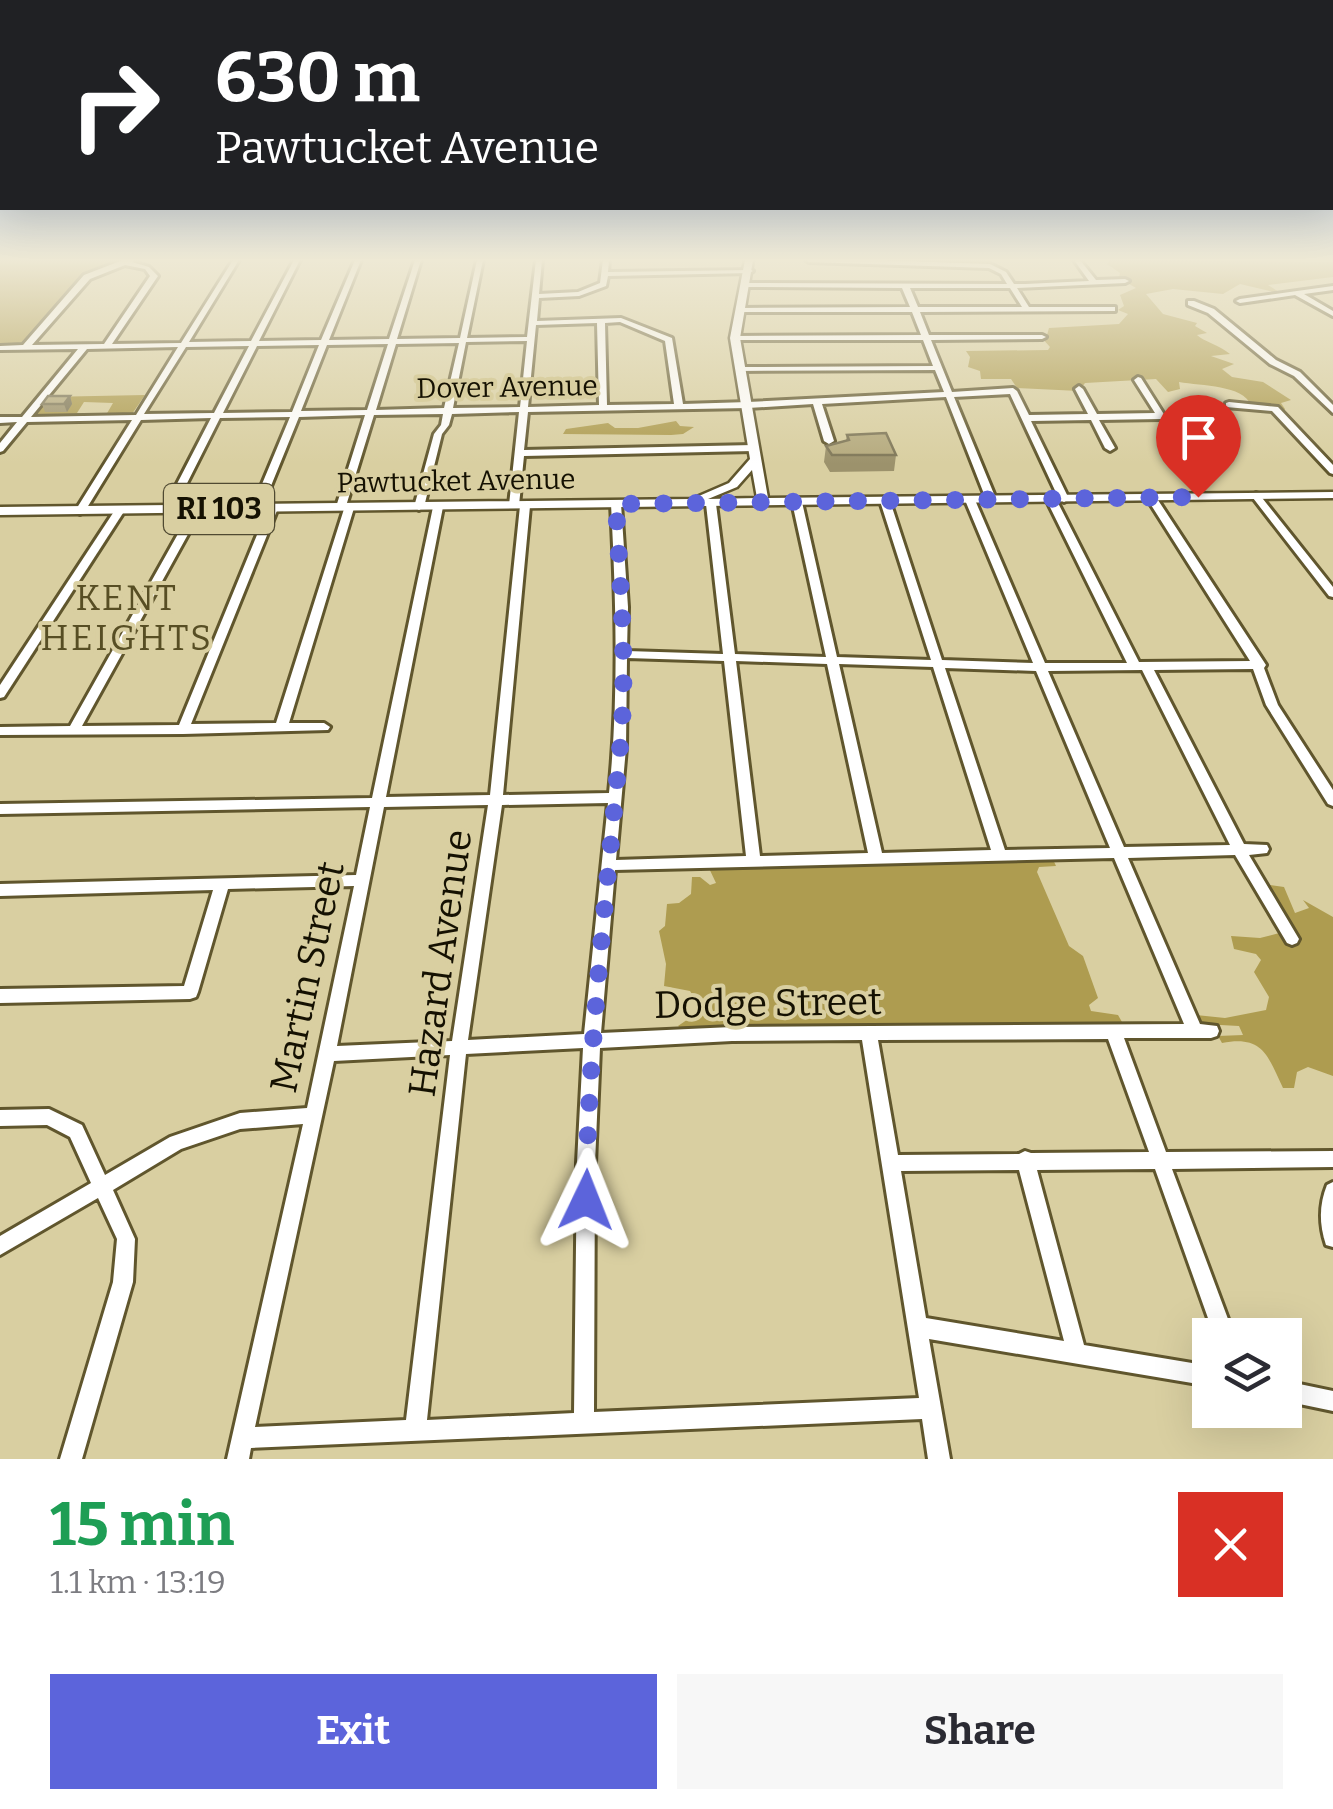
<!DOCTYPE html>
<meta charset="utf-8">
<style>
body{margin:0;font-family:Bitter,serif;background:#f7f7f7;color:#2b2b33;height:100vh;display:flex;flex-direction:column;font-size:38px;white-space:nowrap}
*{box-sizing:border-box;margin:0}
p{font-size:32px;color:#7c7c81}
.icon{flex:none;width:55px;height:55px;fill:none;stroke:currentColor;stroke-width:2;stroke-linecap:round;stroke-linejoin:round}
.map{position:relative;height:1459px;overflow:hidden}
.details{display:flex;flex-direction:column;background:#fff;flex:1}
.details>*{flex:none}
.guide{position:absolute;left:0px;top:0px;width:1335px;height:210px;box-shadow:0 10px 40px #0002;background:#202124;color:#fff;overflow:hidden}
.buttons{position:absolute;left:1192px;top:1318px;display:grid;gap:20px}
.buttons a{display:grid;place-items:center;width:110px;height:110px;border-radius:0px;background:#fff;box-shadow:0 10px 40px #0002;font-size:50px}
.pin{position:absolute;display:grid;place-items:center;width:85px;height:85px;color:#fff;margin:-102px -42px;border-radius:50% 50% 50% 0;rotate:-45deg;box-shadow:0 0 10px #0007}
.pin .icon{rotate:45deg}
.me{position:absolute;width:110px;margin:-55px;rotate:2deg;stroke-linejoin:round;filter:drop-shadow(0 0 8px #0008)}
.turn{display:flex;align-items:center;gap:35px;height:210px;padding:0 50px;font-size:45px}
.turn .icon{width:130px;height:130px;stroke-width:2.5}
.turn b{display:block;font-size:70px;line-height:85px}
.round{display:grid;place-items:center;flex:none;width:105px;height:105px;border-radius:0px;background:#f7f7f7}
.overview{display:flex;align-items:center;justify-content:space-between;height:170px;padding:0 50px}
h1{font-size:60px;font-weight:700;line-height:75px;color:#1e9e55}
.primary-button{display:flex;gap:20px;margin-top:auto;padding:20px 50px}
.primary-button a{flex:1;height:115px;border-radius:0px;background:#5c64db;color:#fff;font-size:40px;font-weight:700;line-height:115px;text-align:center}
.primary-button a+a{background:#f7f7f7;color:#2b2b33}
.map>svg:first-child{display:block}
.green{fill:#ae9c50}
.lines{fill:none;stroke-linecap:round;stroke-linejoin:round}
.minor-casing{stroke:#60562d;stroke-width:6}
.major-casing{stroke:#60562d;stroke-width:5}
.minor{fill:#fff;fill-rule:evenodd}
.major{fill:#fff;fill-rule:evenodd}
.wall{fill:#9c926c}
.shaded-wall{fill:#7f7758}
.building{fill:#b5aa7e;stroke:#7f7758;stroke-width:2.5}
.route{stroke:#5c64db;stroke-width:18;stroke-dasharray:0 32.4}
.labels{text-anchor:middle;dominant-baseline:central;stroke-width:8;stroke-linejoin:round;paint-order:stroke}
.far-street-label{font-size:28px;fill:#151102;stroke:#d9cfa1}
.shield{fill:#d9cfa1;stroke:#504a32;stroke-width:2.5}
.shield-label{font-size:30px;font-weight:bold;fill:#151102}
.neighbourhood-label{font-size:35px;letter-spacing:2.5px;fill:#574e24;stroke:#d9cfa1}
.near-street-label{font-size:38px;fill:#151102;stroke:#d9cfa1}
</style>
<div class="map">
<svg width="1333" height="1459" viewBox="0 0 1333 1459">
<rect width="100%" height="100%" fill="#d9cfa1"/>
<!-- green -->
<g class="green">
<path d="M0,260H131L84,277L25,348L0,349Z"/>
<path d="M1110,260L1333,262V277L1268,285L1282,294L1240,284L1223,294L1173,289L1146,294L1163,314L1197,323L1195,326L1207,333L1197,335C1203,341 1221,346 1230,354L1211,356L1234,364L1222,369L1232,377L1263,382L1291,400L1281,403L1285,409L1282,414L1271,407L1251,405C1243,385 1202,386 1179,382L1180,389L1168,392L1156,379L1085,383L1079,391L1017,388L1011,379H981L980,371L968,367L970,357L966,351L1048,350L1050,347L1041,337L1047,335L1049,328L1119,324L1128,314L1118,310L1124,306L1120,295L1136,288L1119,278L1120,273L1107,264Z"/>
<path d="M145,395L132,414L106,415L113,403L84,402L77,413L99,415L31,417L45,397Z"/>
<path d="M676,421L680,426L694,427L683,434L671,435L563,434L566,429L608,423L615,428H638Z"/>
<path d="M1051,855L1056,866L1039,867L1037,872L1069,946L1083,956L1098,998L1089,1005L1091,1011L1118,1015L1126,1029H682L678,1026L694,1015L699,1005L690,991L664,986L666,964L659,931L665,926L667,904L679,903L691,894L692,877H700L710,885L716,883L707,864Z"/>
<path d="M1262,884L1284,887L1295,913L1309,908L1303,900L1333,917V1076L1308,1067L1297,1072L1294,1088H1283C1268,1056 1263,1035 1222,1043L1218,1036L1243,1035L1239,1026L1202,1024L1196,1015L1225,1018L1266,1010L1269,997L1254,972L1261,960L1256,954L1234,949L1231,936L1260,938L1287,931Z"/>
</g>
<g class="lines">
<!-- minor casing -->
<g class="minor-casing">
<g id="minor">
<path d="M123,260H134L132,262L149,267L158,276L112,344L181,343L233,260H239L189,342L251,341L294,260H300L259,341L321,340L355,260H361L329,340L389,339L415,260H421L397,339L460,338L477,260H483L467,338L527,337L536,260H542L539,294L578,292L600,283L603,260H609L608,272L751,270L753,271L749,273L608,276L606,286L579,296L539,298L537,321L621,318L672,338L683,404L748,402L944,392L935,370L737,371V367H740L933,366L923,340H735L731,338L735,336L921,335L912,312H740L736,310L740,308L910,307L902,288L746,287L742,285L743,283L1007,284L1001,274L989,268L809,262L806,260H876L990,264L1006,272L1014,284H1025L1089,281L1074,260H1080L1096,280L1125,279L1129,281L1125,283L1017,288L1029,307H1115V311L920,312L929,335H1042L1046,337L1042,339L931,340L952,392L1013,388L1017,391L1029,415L1088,414L1075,389L1079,386L1083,389L1097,414L1155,413L1134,380L1138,377L1141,378L1165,416L1161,419L1099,420L1115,448L1110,451L1105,448L1091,420L1031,421L1069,499L1064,502L1059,499L1010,394L954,397L996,499L991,502L986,499L946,397L822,404L834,441L829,444L824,441L813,404L748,408L528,412L524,450L753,445L758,448L753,451L524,456L519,505L514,508L509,505L519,412L452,414L449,425L442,434L424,507L419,510L414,507L434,434L441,425L443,414L374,415L346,506H352L354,508L289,723H324L330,727L328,730L183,734L0,735V727L70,726L192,509L197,506L202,509L82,726L179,725L268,508L273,505L278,508L191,724L276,723L344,509H338L336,507L365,415L299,417L262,508L257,511L252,508L290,417L220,418L174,509L169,512L164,509L211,418L141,420L85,511L80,514L75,511L132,420L27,422L3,451L0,452V443L17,422L0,423V417H22L78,349L0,350V346L23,345L84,275ZM125,265L145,269L150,276L104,344L32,345L90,279ZM910,288H1010L1022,307H918ZM620,322L665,341L674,404L607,405L605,323ZM597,323L599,405L528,407L536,325ZM527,341L520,407L453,408L466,342ZM459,343L444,408L376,410L396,344ZM388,344L367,410L301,411L327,345ZM319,345L292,412L223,413L257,346ZM249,346L214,413L144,414L186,347ZM178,347L136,415L31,417L87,349Z"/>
<path d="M1333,286V290L1304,294L1333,311V316L1295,295L1240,303L1236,301L1240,299Z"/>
<path d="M1188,301H1194L1214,309L1276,360L1300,372L1333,405V413L1294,376L1270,364L1208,313L1188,305Z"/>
<path d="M1229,402L1278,407L1333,465V474L1330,473L1272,411L1226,407V403Z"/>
<path d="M1256,493L1259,494L1333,587V597L1329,596L1253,498L1251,496Z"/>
<path d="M1151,494L1156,497L1266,665L1264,668L1278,705L1333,790V806L1328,804L1266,705L1253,669L1154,670L1244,844L1267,845L1269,849L1267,853L1249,855L1299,939L1297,943L1292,945L1287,943L1235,855L1128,858L1200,1024L1217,1026L1219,1031L1217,1036L1211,1038H1124L1166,1152L1333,1151V1167L1172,1169L1234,1335H1214L1155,1169L1037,1170L1084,1345L1210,1366V1386L929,1339L950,1459H928L922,1419L251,1448L249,1459H227L303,1124L240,1129L181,1149L113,1190L135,1239L133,1282L82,1459H60L113,1282L117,1239L98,1198L0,1255V1236L91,1183L70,1137L47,1125L0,1126V1110L49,1109L82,1125L105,1175L170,1137L240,1113L307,1108L354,886L228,889L198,992L196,997L190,999L0,1003V989L184,986L213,890L0,896V884L356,875L370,807L0,814V804L372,798L433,507L438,504L443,507L386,797L490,795L520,506L525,503L530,506L503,795L609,793C619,697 616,600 611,504L616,501L621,504L628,607L627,651L723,654L706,504L711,501L716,504L735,654L826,657L792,502L797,499L802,502L837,657L931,660L880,501L885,498L890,501L942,660L1033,663L965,500L970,497L975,500L1045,663H1127L1046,499L1051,496L1056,499L1139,662L1250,661L1146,497ZM627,658L724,661L746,856L616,860L626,748ZM736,661L827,664L868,853L760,856ZM839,664L933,667L991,850L882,853ZM945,668L1036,671L1110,848L1005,850ZM1142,670L1230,845L1124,847L1048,671ZM608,803L584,1034L468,1040L502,805ZM488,805L452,1041L337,1046L384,807ZM1114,858L1184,1024L732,1027L601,1033L615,870ZM1108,1039L1149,1152L1031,1153L1025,1151L1019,1154L898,1155L878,1040ZM862,1040L919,1398L594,1412L595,1163L600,1048L732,1041ZM583,1048L577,1163L574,1413L427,1420L466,1054ZM450,1055L406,1420L255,1427L334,1061ZM1019,1170L1064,1341L926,1318L901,1171Z"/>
<path d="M120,507L125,510L4,697L0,698V685L115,510Z"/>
<path d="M1333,1182V1247L1326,1245C1319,1224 1319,1205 1327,1185Z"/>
<path d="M1285,1381L1333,1391V1411L1285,1401Z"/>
</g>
</g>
<!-- major casing -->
<g class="major-casing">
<path id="major" d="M745,260H753L740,338L768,498L1333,492V498L0,515V507L692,499L729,483L750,459L730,338ZM752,470L757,498L708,499L737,487Z"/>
</g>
<!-- minor -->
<use href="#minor" class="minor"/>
<!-- major -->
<use href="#major" class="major"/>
</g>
<!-- wall -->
<g class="wall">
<path d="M70,396L72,404L67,412H45L42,404Z"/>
<path d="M847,435L896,455L894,471L830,472L824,462L826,446L846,440Z"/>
</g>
<!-- shaded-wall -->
<path class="shaded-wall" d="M70,396L72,404L67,412L64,404Z"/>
<!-- building -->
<g class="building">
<path d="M48,396H70L64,404H42Z"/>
<path d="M886,433L896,455H832L826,446L849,440L847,435Z"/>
</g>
<!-- sky -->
<linearGradient id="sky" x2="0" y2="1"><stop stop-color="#83aaf0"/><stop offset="0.56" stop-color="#eee9d5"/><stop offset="1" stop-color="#eee9d5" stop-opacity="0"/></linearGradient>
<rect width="1333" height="464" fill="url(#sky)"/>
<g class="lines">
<!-- route -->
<path class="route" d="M586,1200C588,1049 606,899 620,749C628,668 620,586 616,504L1198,497"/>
</g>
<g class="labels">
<!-- far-street labels -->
<g class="far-street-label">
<text transform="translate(507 387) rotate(-1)">Dover Avenue</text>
<text transform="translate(456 481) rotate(-1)">Pawtucket Avenue</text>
</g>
<!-- shield labels -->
<rect class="shield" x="164" y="484" width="110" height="50" rx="8"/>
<g class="shield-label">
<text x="219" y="509">RI 103</text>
</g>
<!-- neighbourhood labels -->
<g class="neighbourhood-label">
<text x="127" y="598">KENT<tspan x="127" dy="40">HEIGHTS</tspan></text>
</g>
<!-- near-street labels -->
<g class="near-street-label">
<text transform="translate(440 963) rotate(-82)">Hazard Avenue</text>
<text transform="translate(307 977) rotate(-78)">Martin Street</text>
<text transform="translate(768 1003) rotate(-1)">Dodge Street</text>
</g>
</g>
</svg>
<div class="buttons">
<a><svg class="icon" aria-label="layers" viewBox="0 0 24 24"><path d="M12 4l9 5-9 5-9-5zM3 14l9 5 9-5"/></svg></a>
</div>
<div class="pin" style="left:1198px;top:497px;background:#d93025"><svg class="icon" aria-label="arrive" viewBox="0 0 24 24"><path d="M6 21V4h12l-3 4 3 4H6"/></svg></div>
<svg class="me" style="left:586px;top:1200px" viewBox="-20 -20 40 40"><path d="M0-17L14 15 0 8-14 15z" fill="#5c64db" stroke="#fff" stroke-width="4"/></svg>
<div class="guide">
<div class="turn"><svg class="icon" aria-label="right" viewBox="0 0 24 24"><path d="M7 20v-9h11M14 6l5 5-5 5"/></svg><div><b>630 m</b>Pawtucket Avenue</div></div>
</div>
</div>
<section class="details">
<div class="overview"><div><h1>15 min</h1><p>1.1 km · 13:19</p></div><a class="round" style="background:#d93025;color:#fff"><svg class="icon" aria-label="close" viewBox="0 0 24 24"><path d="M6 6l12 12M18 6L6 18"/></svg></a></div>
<div class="primary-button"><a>Exit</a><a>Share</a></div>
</section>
